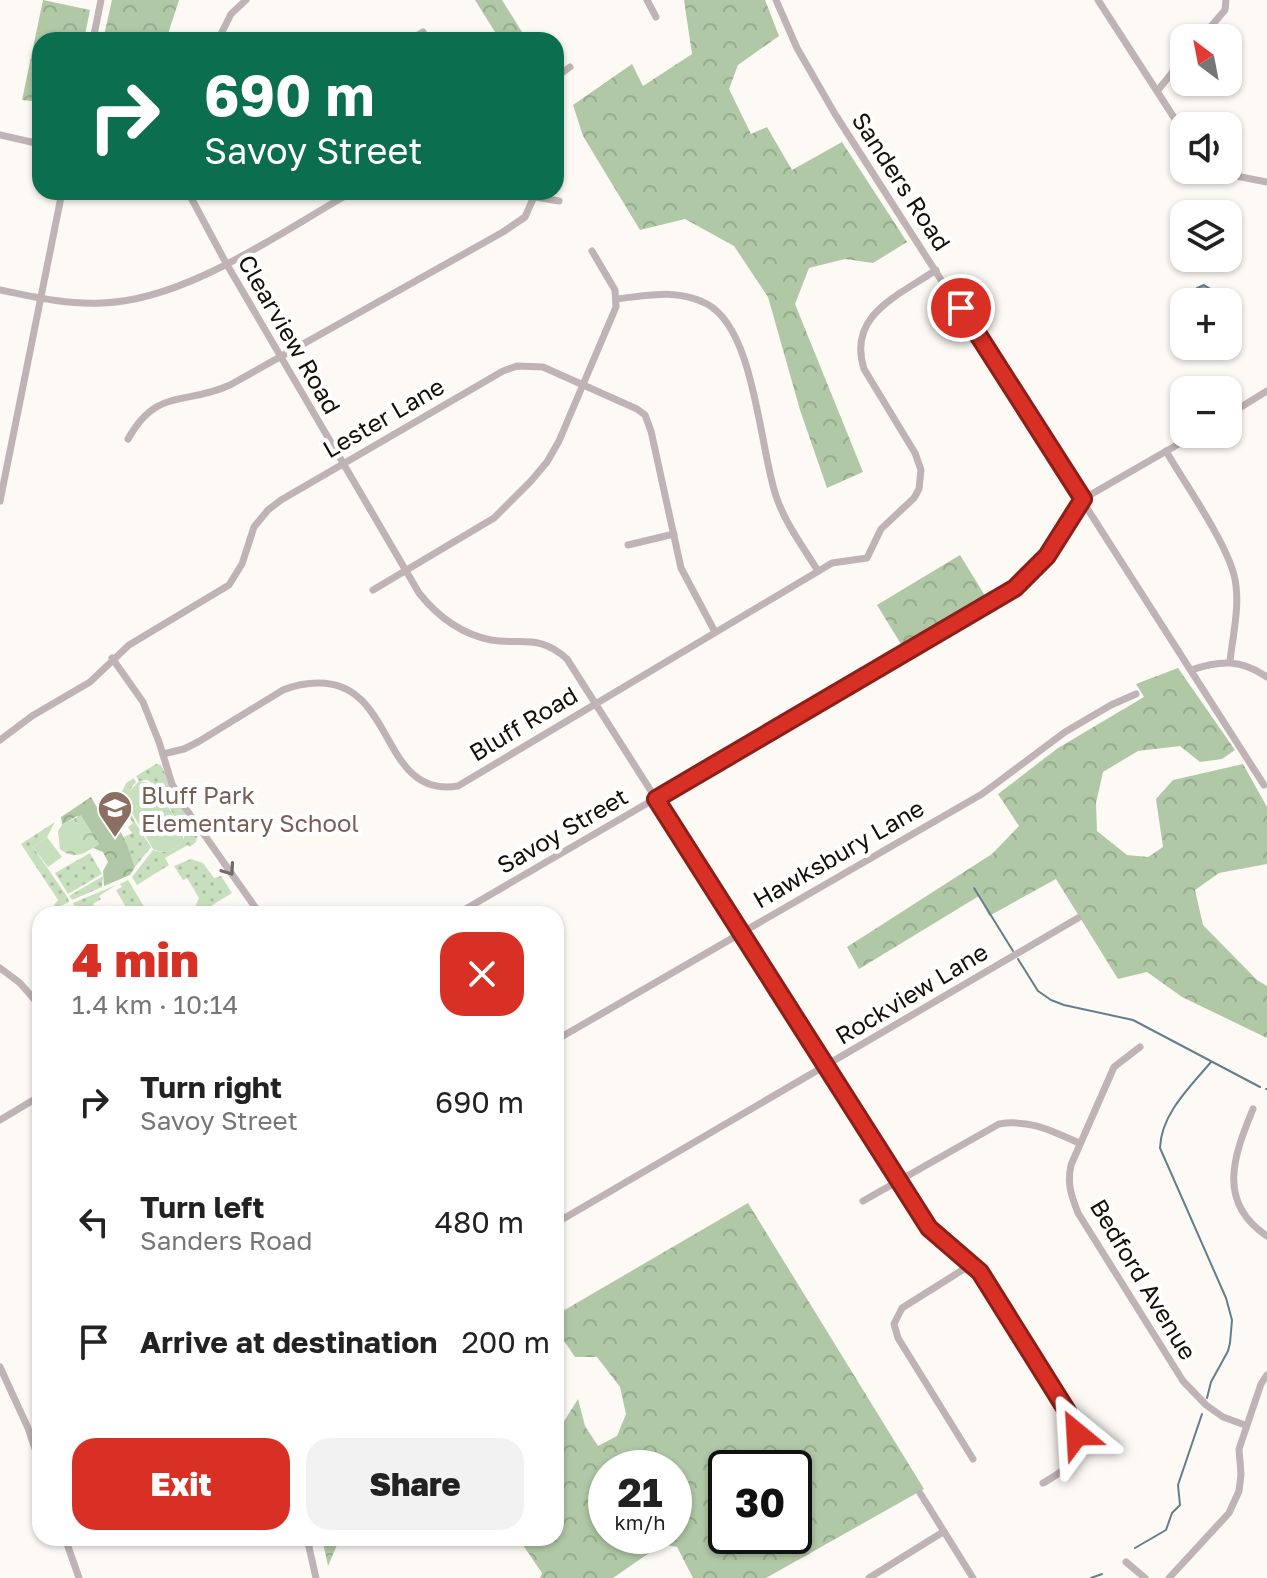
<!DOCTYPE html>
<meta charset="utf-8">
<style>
body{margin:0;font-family:"Golos Text",sans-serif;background:#f2f2f2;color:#222;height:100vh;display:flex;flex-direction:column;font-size:30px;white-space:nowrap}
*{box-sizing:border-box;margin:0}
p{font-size:26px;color:#767676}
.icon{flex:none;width:44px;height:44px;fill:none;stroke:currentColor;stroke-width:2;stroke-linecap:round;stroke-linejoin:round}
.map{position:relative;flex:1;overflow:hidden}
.side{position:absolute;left:32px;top:906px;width:532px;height:640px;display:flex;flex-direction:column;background:#fff;border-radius:24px;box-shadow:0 2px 6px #0004}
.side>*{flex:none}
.banner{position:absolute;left:32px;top:32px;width:532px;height:168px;border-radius:24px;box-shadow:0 2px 6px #0004;background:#0b6e4f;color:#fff;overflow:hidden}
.needle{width:52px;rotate:328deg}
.controls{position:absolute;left:1170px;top:24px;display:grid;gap:16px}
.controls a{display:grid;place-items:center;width:72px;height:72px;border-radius:16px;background:#fff;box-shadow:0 2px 6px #0004;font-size:40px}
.speed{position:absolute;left:588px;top:1450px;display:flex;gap:16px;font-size:40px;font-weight:700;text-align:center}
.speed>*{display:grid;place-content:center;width:104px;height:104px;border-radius:50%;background:#fff;box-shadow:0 2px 6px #0004;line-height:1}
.speed small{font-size:20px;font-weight:400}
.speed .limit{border:4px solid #111;border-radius:12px;background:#fff;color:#111}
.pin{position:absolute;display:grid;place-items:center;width:68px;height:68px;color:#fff;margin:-34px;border:4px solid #fff;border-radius:50%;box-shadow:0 2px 8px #0007}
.me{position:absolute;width:88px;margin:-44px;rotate:333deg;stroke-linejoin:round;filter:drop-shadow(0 0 6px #0008)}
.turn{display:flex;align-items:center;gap:28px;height:168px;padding:0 40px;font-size:36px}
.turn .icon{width:104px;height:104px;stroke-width:2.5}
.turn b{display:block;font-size:56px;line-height:68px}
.round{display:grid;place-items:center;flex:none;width:84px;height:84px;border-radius:24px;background:#f2f2f2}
.head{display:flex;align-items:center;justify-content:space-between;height:136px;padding:0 40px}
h1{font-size:48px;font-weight:800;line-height:60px;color:#d93025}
.action{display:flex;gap:16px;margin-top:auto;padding:16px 40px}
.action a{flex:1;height:92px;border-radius:24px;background:#d93025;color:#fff;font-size:32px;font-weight:800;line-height:92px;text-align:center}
.action a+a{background:#f2f2f2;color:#222}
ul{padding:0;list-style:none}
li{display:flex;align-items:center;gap:24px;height:120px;padding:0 40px}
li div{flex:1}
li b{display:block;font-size:30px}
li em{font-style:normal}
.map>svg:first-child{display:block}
.grass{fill:url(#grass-dots)}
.forest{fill:url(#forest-crowns);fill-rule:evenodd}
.park{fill:url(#park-crowns)}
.pitch{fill:#c8dfbe}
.water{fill:url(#water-waves);stroke:#627f8a;stroke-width:2}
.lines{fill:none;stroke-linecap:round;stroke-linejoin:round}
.stream{stroke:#627f8a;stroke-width:2}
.street{stroke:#bfb3b6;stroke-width:7}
.oneway{stroke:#726968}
.route-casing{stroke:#8d1f18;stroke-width:20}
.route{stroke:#d93025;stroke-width:14}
.labels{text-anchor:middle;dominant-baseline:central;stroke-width:8;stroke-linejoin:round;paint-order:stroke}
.street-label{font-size:24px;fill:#140f08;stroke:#fff}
.education-label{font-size:24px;fill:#785e54;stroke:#fff;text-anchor:start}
</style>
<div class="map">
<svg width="1267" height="1578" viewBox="0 0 1267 1578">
<defs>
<pattern id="grass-dots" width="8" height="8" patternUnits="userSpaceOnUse" patternTransform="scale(2)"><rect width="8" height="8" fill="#c8dfbe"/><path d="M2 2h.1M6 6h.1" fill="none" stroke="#abbea2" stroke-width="1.8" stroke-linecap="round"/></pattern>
<pattern id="forest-crowns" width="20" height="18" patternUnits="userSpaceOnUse" patternTransform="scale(2)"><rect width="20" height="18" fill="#b0c8a6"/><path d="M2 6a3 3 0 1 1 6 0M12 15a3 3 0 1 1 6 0" fill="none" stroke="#96ab8d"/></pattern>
<pattern id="park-crowns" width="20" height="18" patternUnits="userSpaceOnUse" patternTransform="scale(2)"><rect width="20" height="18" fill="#c8dfbe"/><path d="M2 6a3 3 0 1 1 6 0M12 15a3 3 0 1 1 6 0" fill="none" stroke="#abbea2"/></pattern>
<pattern id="water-waves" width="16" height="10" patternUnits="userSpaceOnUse" patternTransform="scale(2)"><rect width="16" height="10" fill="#84afc2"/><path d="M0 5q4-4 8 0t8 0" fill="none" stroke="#7195a5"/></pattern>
</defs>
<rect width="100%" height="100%" fill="#fdfaf6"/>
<!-- grass -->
<g class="grass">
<path d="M156,764L161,765L185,814L198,833L196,842L190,847L188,845L165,858L169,865L137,885L132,877L153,850C166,855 180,849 185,835L157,786L147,780L139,781L136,776Z"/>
<path d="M134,778L136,782C116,802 139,827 151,847L135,867L124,837L132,833L128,827L133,823L130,818L121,815L116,823L103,818L108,814L105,809L99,812L120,796L126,783Z"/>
<path d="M55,822L47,837L33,847L68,898L69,902L56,908L54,905L58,900L21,844Z"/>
<path d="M90,853L102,874L68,894L55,873Z"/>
<path d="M191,859L203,863L214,878L221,876L232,893L198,914H192L195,912L194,909L199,898L187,878L183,880L174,866Z"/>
<path d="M103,876L102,887L72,900L69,896Z"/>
<path d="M128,880L148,913L130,914L116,890L122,887L120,884Z"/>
<path d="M116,885L99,896L101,899L93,904L98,914H79L73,903Z"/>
</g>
<!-- forest -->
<g class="forest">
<path d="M43,0L90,10L84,40H40V102L22,100Z"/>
<path d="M112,0H179L166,40H103Z"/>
<path d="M475,0H502L527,40H500Z"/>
<path d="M684,0H765L779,36L738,65L729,89L751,134L767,127L792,170L842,142L907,242L873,263L845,259L809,268L795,304L863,472L827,488L800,410L768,297L734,246L685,219L640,230L583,136L573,105L632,64L643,86L692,54Z"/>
<path d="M960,555L987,599L904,649L877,605Z"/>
<path d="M1178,668L1235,750L1222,759L1200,762L1180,746L1138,751L1103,772L1096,803L1097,831L1127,855L1148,857L1163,847L1156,799L1173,780L1243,764L1267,807V864L1219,873L1195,890L1203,925L1257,980L1267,986V1038L1182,997L1147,972L1118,979L1056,879L989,916L979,896L859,969L847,947L992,854L1019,826L998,794L1058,748L1144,697L1136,684Z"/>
<path d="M91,797L103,818C123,824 128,848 135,867L130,875L104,886L103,871L108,862L103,852L93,848L99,844L77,816L62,825L61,817Z"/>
<path d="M748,1203L924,1489L766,1578H693L677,1547L662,1544L613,1578H540L542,1573L518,1538H556V1434L578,1399L585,1426L598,1446L617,1436L626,1414L620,1387L597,1357H575L556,1329V1315ZM606,1468H674V1536H606ZM726,1468H794V1536H726Z"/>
<path d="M322,1538H340L328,1566Z"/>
</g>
<!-- park -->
<path class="park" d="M81,815L99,844C85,853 75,861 60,849L58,831L62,825Z"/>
<!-- pitch -->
<g class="pitch">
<path d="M139,781L154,784L183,831V840C176,850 165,855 153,849L128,806V793Z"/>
<path d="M47,837L62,857L48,867L33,847Z"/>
</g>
<!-- water -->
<path class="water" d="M1204,285L1212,290L1221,302H1189L1197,288Z"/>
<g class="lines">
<!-- stream -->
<g class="stream">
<path d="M974,888L1013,951"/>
<path d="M1018,959L1038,991L1051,1000L1064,1005L1133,1020L1260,1087"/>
<path d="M1266,1089H1267"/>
<path d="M1207,1398L1211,1382L1228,1351L1230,1343L1232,1320L1226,1298L1160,1148C1161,1114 1190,1087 1211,1062"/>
<path d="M1135,1548L1166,1530L1172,1513L1180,1505L1178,1485L1202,1414"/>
<path d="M1091,1578L1102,1574"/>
</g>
<!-- street -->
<g class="street">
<path d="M647,0L656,17"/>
<path d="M776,0L797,48L835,114L1264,785"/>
<path d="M1098,0L1184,133"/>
<path d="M1201,38L1225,10L1226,0"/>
<path d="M93,40L101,0"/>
<path d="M218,40L231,14L246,0"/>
<path d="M410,40L423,32"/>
<path d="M556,77L570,67"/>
<path d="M1158,90L1184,58"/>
<path d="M0,135L40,144"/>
<path d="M1222,170L1231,175L1267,182"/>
<path d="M188,192L226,263L419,593C438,617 461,634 491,640C523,645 540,634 567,659L929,1228L972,1264L986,1282C1003,1309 1079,1418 1078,1443C1077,1464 1059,1474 1043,1483"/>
<path d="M535,197L559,201"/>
<path d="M0,290C34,297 68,305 103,303C187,300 279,233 352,192"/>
<path d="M616,299C647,296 678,288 707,304C755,330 759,445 776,496C785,523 803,547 818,571"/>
<path d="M1228,415L1267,391"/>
<path d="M128,439C157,387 184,406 230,385L503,232L525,217L536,192"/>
<path d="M1166,451C1185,484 1225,540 1234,575C1241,602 1233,634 1230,661"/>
<path d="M0,501L62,192"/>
<path d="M628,545L674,534"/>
<path d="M373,590L494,518L531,481L547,462L559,441L616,307L615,290L592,251"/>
<path d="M112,658L143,702L159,742L172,784L184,806L260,914"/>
<path d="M1191,670C1220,660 1241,659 1267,677"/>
<path d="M0,740L32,716L90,682L129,645L229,585L242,564L254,527L268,510L281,500L503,371L517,366L543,367L637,409L645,415L651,431L681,568L715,632"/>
<path d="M163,754L184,749L198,742L283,690C295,685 306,683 319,683C396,683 380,799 458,786L832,563L867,558L881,529L914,498L919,489L921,470L915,453L864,369C847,315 898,296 936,270"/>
<path d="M457,914L1000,598L1015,588L1038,566L1083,499L1196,434"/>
<path d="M0,968L20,983L40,1006"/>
<path d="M556,1040L982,794L1065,732L1111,705L1136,694"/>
<path d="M1140,1047L1114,1067L1071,1165C1067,1184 1071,1195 1078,1213L1183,1381L1206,1405L1223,1417L1245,1425"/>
<path d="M1253,1109C1234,1155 1216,1202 1267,1236"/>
<path d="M0,1120L40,1096"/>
<path d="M863,1201L999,1124C1029,1119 1052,1131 1079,1143"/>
<path d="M556,1223L1078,918"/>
<path d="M972,1264L902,1308L894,1324L898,1338L973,1459"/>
<path d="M0,1367L28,1428L40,1464"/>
<path d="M920,1493L973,1578"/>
<path d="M65,1538L79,1578"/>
<path d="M307,1538L316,1578"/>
<path d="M1126,1562L1145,1578"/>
<path d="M869,1578L943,1532"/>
<path d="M1169,1578L1229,1513L1239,1491L1241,1474L1239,1449L1261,1384L1267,1375"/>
</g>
</g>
<!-- one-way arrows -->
<defs><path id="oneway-chevron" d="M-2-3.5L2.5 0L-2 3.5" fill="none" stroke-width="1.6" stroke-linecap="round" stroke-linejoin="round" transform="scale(2)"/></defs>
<use class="oneway" href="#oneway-chevron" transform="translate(229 870) rotate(55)"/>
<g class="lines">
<!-- route casing -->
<g class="route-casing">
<path id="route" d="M961,308L1083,499L1047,556L1015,588L656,799L929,1228L980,1272L1067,1411L1077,1434"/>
</g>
<!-- route -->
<use href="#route" class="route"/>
</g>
<!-- icons -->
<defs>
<g id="school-pin" transform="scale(1.8)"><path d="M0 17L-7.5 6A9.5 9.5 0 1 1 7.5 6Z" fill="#8d6e63" stroke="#fff"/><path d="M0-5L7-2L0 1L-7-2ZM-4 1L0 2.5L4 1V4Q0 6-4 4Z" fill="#fff"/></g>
</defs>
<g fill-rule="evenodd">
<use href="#school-pin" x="115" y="808"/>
</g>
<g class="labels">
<!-- street labels -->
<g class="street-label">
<text transform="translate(902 181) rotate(57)">Sanders Road</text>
<text transform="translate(290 334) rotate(60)">Clearview Road</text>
<text transform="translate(383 417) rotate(-30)">Lester Lane</text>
<text transform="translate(523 723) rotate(-31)">Bluff Road</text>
<text transform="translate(562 830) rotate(-30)">Savoy Street</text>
<text transform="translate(838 853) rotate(-30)">Hawksbury Lane</text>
<text transform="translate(911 993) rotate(-31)">Rockview Lane</text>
<text transform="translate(1144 1279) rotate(59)">Bedford Avenue</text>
</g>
<!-- education labels -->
<g class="education-label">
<text x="141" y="794">Bluff Park<tspan x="141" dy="28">Elementary School</tspan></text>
</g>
</g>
</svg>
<div class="controls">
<a><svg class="needle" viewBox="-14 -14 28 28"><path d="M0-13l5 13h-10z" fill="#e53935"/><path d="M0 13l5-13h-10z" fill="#767676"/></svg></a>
<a><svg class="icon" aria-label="sound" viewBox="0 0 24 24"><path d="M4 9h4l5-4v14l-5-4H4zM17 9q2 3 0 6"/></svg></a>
<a><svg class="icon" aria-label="layers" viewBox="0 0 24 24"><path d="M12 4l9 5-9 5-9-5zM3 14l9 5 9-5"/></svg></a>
<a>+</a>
<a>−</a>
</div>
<div class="speed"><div>21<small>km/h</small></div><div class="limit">30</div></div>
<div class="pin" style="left:961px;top:308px;background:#d93025"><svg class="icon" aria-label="arrive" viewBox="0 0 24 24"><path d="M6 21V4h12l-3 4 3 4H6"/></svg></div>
<svg class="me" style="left:1077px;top:1434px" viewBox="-20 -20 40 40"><path d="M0-17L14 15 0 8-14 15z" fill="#d93025" stroke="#fff" stroke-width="4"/></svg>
<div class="banner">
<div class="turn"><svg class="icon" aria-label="right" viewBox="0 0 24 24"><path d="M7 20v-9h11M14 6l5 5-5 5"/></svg><div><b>690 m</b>Savoy Street</div></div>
</div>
<section class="side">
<div class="head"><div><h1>4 min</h1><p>1.4 km · 10:14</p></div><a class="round" style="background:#d93025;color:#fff"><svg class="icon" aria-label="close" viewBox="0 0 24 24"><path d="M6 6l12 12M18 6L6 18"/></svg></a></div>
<ul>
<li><svg class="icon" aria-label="right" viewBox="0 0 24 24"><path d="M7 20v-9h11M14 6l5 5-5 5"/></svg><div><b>Turn right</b><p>Savoy Street</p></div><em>690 m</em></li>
<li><svg class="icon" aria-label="left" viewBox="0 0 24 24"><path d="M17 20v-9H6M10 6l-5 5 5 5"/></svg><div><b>Turn left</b><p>Sanders Road</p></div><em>480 m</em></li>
<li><svg class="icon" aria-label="arrive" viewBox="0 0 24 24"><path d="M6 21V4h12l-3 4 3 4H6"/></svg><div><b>Arrive at destination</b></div><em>200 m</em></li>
</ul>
<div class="action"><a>Exit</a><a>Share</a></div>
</section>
</div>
